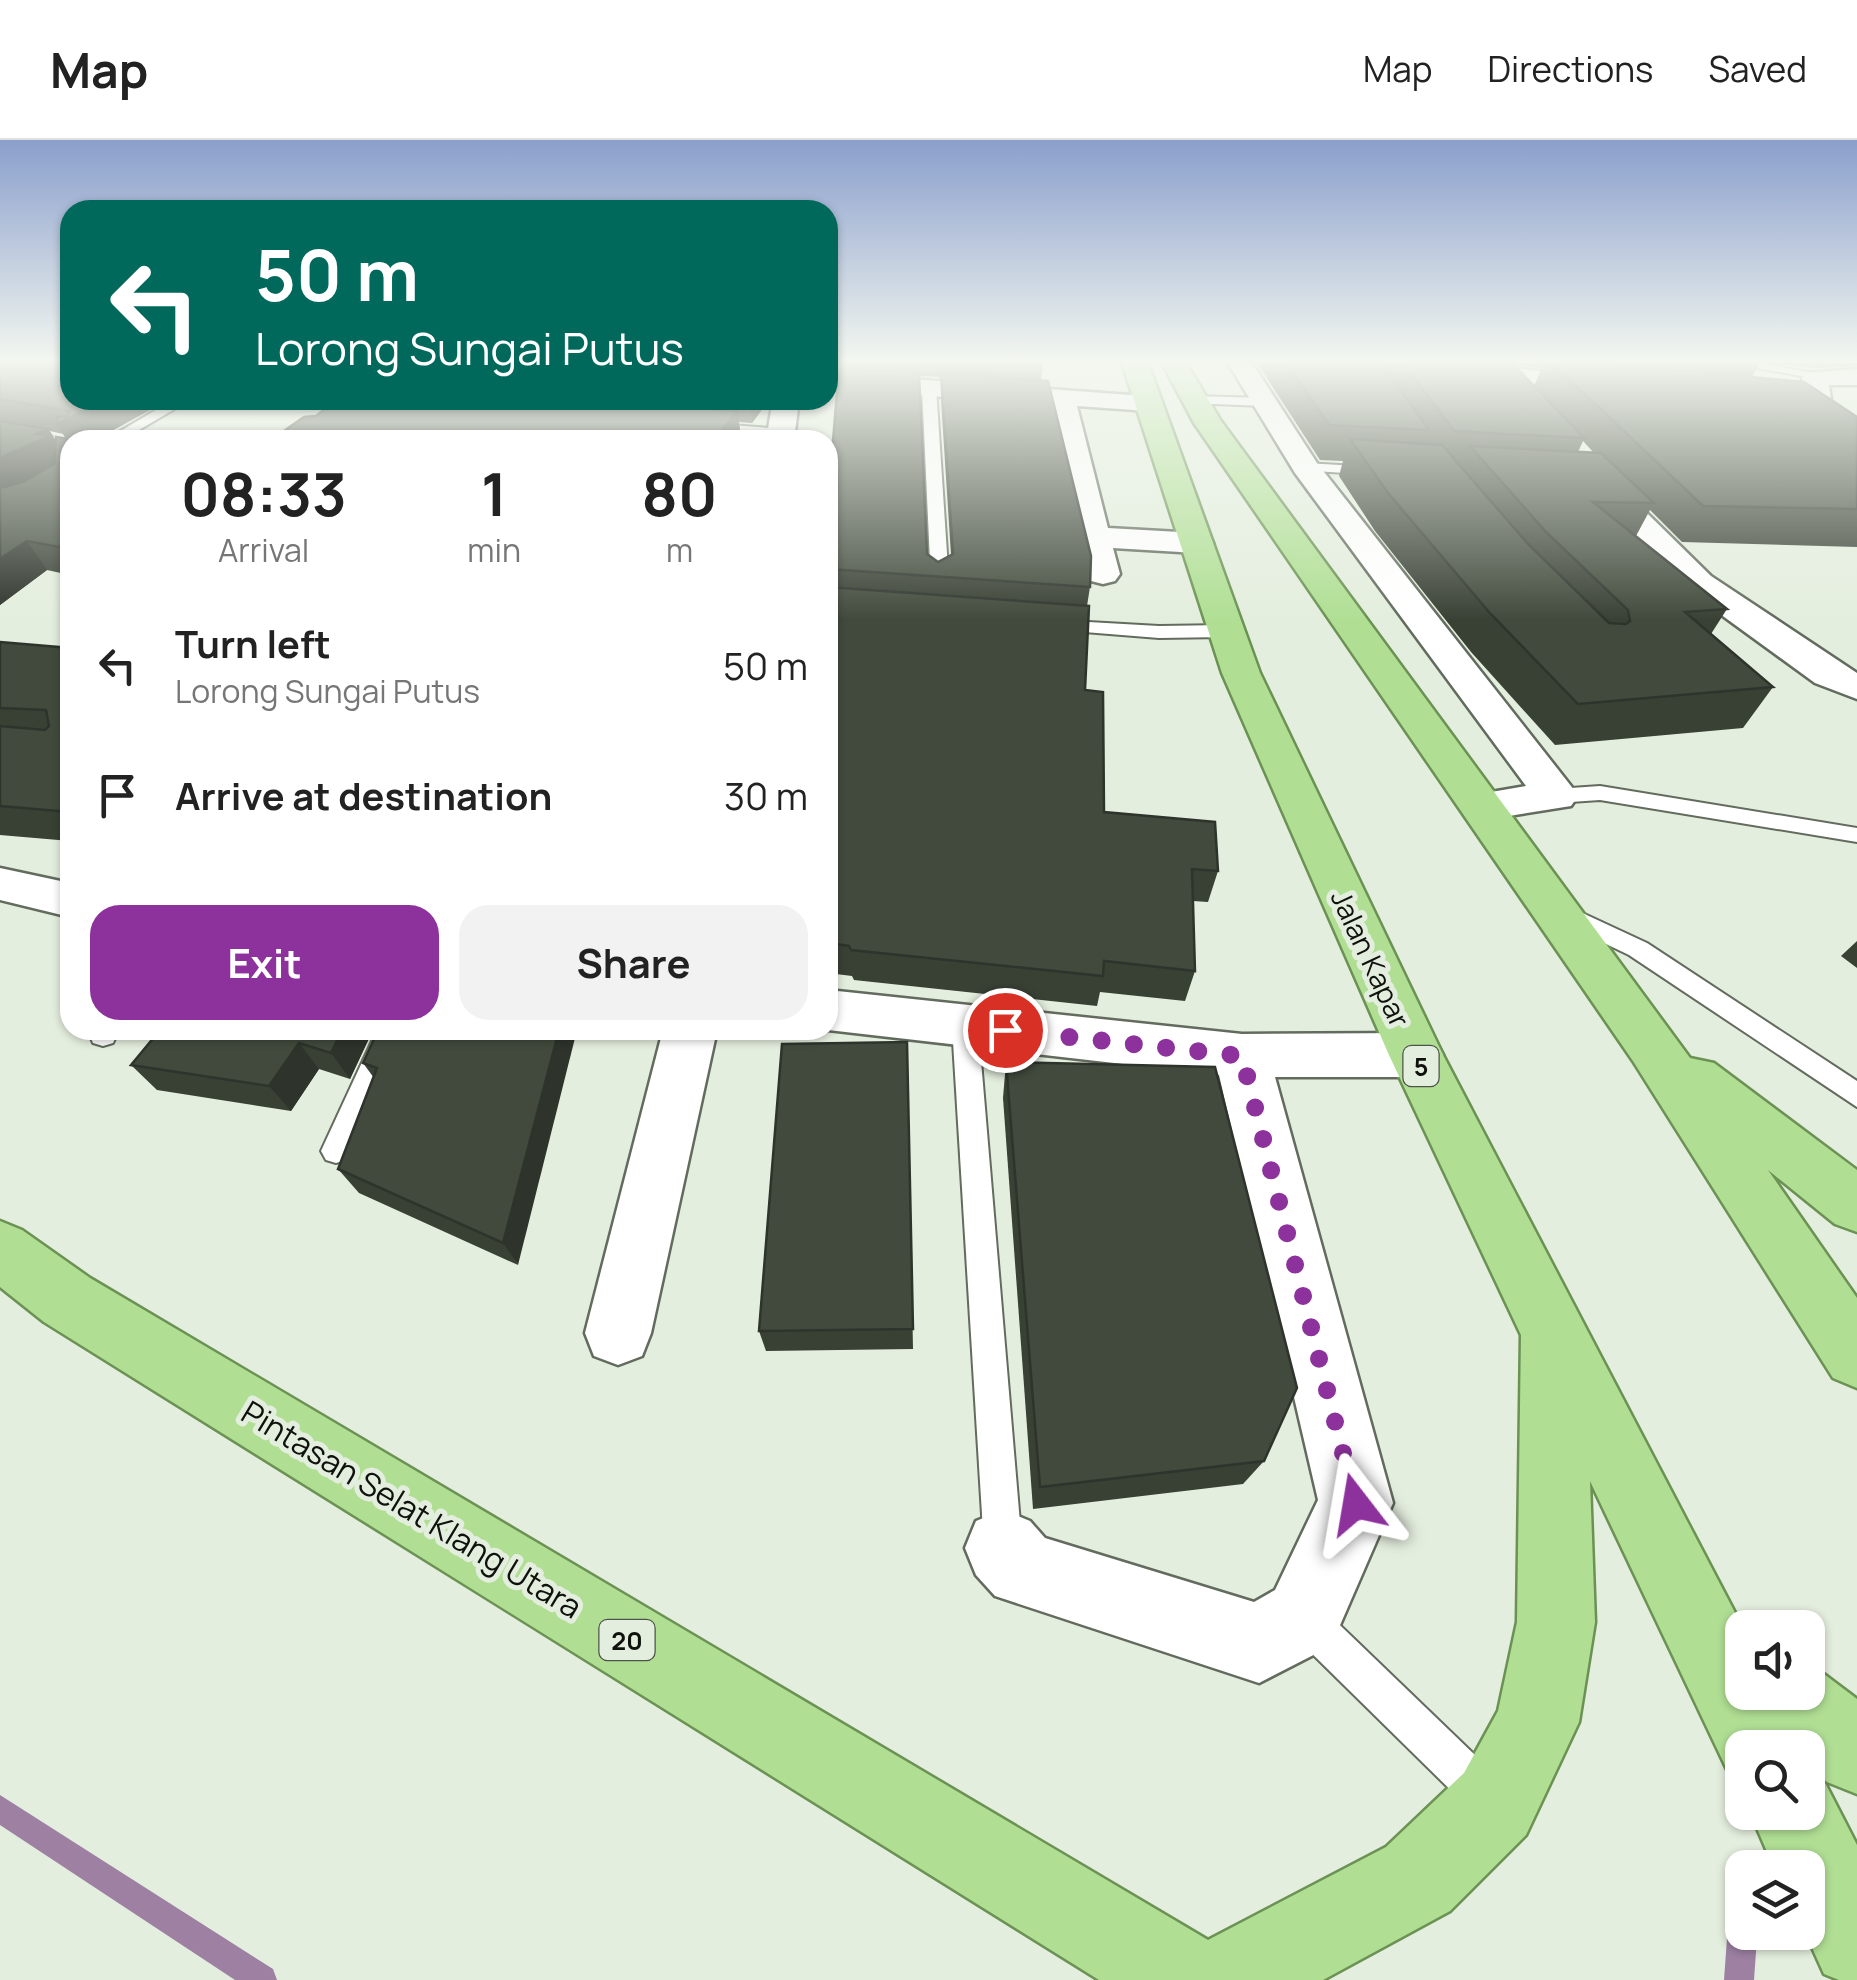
<!DOCTYPE html>
<style>
body{margin:0;font-family:Manrope,sans-serif;background:#f2f2f2;color:#222;height:100vh;display:flex;flex-direction:column;font-size:38px;white-space:nowrap}
*{box-sizing:border-box;margin:0}
p{font-size:32px;color:#767676}
.icon{flex:none;width:55px;height:55px;fill:none;stroke:currentColor;stroke-width:2;stroke-linecap:round;stroke-linejoin:round}
.map{position:relative;flex:1;overflow:hidden}
.side{position:absolute;left:60px;top:290px;width:778px;height:610px;display:flex;flex-direction:column;background:#fff;border-radius:30px;box-shadow:0 2px 8px #0004}
.side>*{flex:none}
.top-card{position:absolute;left:60px;top:60px;width:778px;height:210px;border-radius:30px;box-shadow:0 2px 8px #0004;background:#00695c;color:#fff;overflow:hidden}
.buttons{position:absolute;left:1725px;top:1470px;display:grid;gap:20px}
.buttons a{display:grid;place-items:center;width:100px;height:100px;border-radius:20px;background:#fff;box-shadow:0 2px 8px #0004;font-size:50px}
.pin{position:absolute;display:grid;place-items:center;width:85px;height:85px;color:#fff;margin:-42px;border:5px solid #fff;border-radius:50%;box-shadow:0 2px 10px #0007}
.me{position:absolute;width:110px;margin:-55px;rotate:346deg;stroke-linejoin:round;filter:drop-shadow(0 0 8px #0008)}
.turn{display:flex;align-items:center;gap:35px;height:210px;padding:0 30px;font-size:45px}
.turn .icon{width:130px;height:130px;stroke-width:2.5}
.turn b{display:block;font-size:70px;line-height:85px}
.eta{display:flex;justify-content:space-evenly;align-items:center;height:170px;text-align:center}
.eta b{font-size:60px;font-weight:700;line-height:70px}
.action{display:flex;gap:20px;margin-top:auto;padding:20px 30px}
.action a{flex:1;height:115px;border-radius:30px;background:#8d319c;color:#fff;font-size:40px;font-weight:700;line-height:115px;text-align:center}
.action a+a{background:#f2f2f2;color:#222}
ul{padding:0;list-style:none}
li{display:flex;align-items:center;gap:30px;height:130px;padding:0 30px}
li div{flex:1}
li b{display:block;font-size:38px}
li em{font-style:normal}
header{display:flex;align-items:center;gap:60px;box-sizing:border-box;height:140px;padding:0 50px;background:#fff;border-bottom:2px solid #e0e0e0}
header strong{font-size:48px}
nav{display:flex;gap:55px;margin-inline-start:auto;font-size:35px}
.map>svg:first-child{display:block}
.lines{fill:none;stroke-linecap:round;stroke-linejoin:round}
.stream{fill:#9d80a2;fill-rule:evenodd}
.service-casing{stroke:#626b5d;stroke-width:4}
.minor-casing{stroke:#626b5d;stroke-width:5}
.trunk-casing{stroke:#6b9254;stroke-width:5}
.service{fill:#fff;fill-rule:evenodd}
.minor{fill:#fff;fill-rule:evenodd}
.trunk{fill:#b0df94;fill-rule:evenodd}
.wall{fill:#394034;fill-rule:evenodd}
.shaded-wall{fill:#2e342b}
.building{fill:#424a3d;stroke:#2e342b;stroke-width:2.5}
.route{stroke:#8d319c;stroke-width:18;stroke-dasharray:0 32.4}
.labels{text-anchor:middle;dominant-baseline:central;stroke-width:10;stroke-linejoin:round;paint-order:stroke}
.shield{fill:#e4eede;stroke:#4e534b;stroke-width:2.5}
.shield-label{font-size:25px;font-weight:bold;fill:#0e110c}
.street-label{font-size:28px;fill:#0e110c;stroke:#e4eede}
.near-street-label{font-size:32px;fill:#0e110c;stroke:#e4eede}
</style>
<header>
<strong>Map</strong>
<nav><a>Map</a><a>Directions</a><a>Saved</a></nav>
</header>
<div class="map">
<svg width="1857" height="1840" viewBox="0 0 1857 1840">
<rect width="100%" height="100%" fill="#e4eede"/>
<g class="lines">
<!-- stream -->
<g class="stream">
<path d="M0,1655L273,1829L277,1840H235L0,1685Z"/>
<path d="M1742,1783V1792H1754L1757,1798L1754,1840H1724L1727,1798L1732,1788Z"/>
</g>
<!-- service casing -->
<g class="service-casing">
<g id="service">
<path d="M1730,223H1759L1829,236L1823,240Z"/>
<path d="M929,243L936,247L949,444L940,449L931,444L922,247Z"/>
<path d="M1195,256L1263,258L1270,262L1263,266L1190,263L1188,260Z"/>
<path d="M173,260H190L122,300H105Z"/>
<path d="M704,283L782,289L789,293L782,297L699,290V284Z"/>
<path d="M1305,323L1375,327L1382,331L1375,335L1300,330V324Z"/>
<path d="M1053,480L1159,486L1226,485L1235,491L1226,497L1159,498L1047,489L1044,485Z"/>
<path d="M1600,646L1857,688V702L1600,660L1556,663L1545,656L1556,649Z"/>
<path d="M1563,764L1647,803L1857,941V967L1629,815L1554,779L1551,773L1554,767Z"/>
<path d="M965,875L974,878L978,885L1022,1407L1016,1420L1003,1426L990,1420L984,1407L952,885L956,878Z"/>
<path d="M93,890H119L113,903L103,906L93,903L90,896Z"/>
<path d="M377,890H403L346,1020L336,1023L326,1020L321,1011Z"/>
<path d="M1305,1459L1319,1465L1504,1643L1511,1658L1504,1673L1489,1680L1474,1673L1291,1493L1285,1479L1291,1465Z"/>
</g>
</g>
<!-- minor casing -->
<g class="minor-casing">
<g id="minor">
<path d="M1228,223H1252L1317,323L1571,646L1578,656L1571,666L1484,680L1468,676L1462,666L1468,656L1526,646L1295,333Z"/>
<path d="M1371,223H1457L1614,238L1627,246L1614,254L1384,231Z"/>
<path d="M1857,229V245H1829L1832,267L1828,273H1808L1802,238L1806,233Z"/>
<path d="M828,233L1159,257L1162,263L1149,271L1077,266L1108,388L1197,393L1209,396L1213,403L1209,410L1197,413L1113,408L1120,434L1115,441L1103,444L1091,441L1086,434L1049,264L828,249Z"/>
<path d="M773,260H799L794,300H766Z"/>
<path d="M1588,323L1599,326L1711,436L1857,533V559L1815,543L1687,450L1577,338L1573,332L1577,326Z"/>
<path d="M0,728L70,743V777L0,760Z"/>
<path d="M828,850L1242,894L1416,893L1435,900L1443,915L1435,930L1416,937H1275L1393,1363L1331,1506L1259,1543L995,1456L976,1435L965,1408L976,1381L1003,1370L1030,1381L1045,1398L1254,1462L1275,1450L1318,1360L1219,935L828,890Z"/>
<path d="M663,890H717L651,1193L642,1216L618,1225L594,1216L585,1193Z"/>
</g>
</g>
<!-- trunk casing -->
<g class="trunk-casing">
<g id="trunk">
<path d="M1122,223H1148L1260,533L1443,915L1743,1488L1742,1552H1808V1522L1857,1559V1654L1827,1642L1808,1626V1608H1742V1643L1731,1638L1590,1341L1595,1482L1579,1582L1526,1695L1450,1771L1323,1840H1099L44,1182L0,1147V1081L22,1090L90,1138L1208,1800L1386,1707L1464,1633L1498,1571L1517,1482L1521,1195L1389,915L1222,533Z"/>
<path d="M1162,223H1186L1221,281L1690,918L1714,923L1857,1030V1092L1835,1084L1768,1030L1857,1158V1248L1833,1238L1633,921L1194,283Z"/>
<path d="M1808,1634L1824,1641L1857,1705V1840H1839L1824,1834L1805,1792L1808,1728H1774L1750,1672H1808Z"/>
</g>
</g>
<!-- service -->
<use href="#service" class="service"/>
<!-- minor -->
<use href="#minor" class="minor"/>
<!-- trunk -->
<use href="#trunk" class="trunk"/>
</g>
<!-- wall -->
<g class="wall">
<path d="M0,223L70,260H168L95,300H70V435L47,430L0,465ZM50,291L63,294L66,299L56,301Z"/>
<path d="M842,223H1043L1041,241L1090,447L1087,466L1085,550L1104,672L1218,731L1208,762L1193,761L1195,831L1185,861L1100,852L1097,866L854,840L852,836L828,833V362ZM919,236L941,237V260L951,415L938,422L927,414Z"/>
<path d="M1257,223H1760L1752,237L1857,277V407L1682,402L1650,370L1636,396L1727,469L1711,494L1773,547L1743,588L1555,605L1471,512L1375,391L1339,336L1343,321L1320,320ZM1514,225L1542,228L1534,246ZM1583,301L1594,313L1578,312Z"/>
<path d="M1771,223H1857V226L1816,228Z"/>
<path d="M336,260H769L752,283L739,282L741,298L316,276Z"/>
<path d="M0,502L70,508V701L0,695Z"/>
<path d="M1857,801V828L1841,816Z"/>
<path d="M160,890H370L372,892L350,939L319,929L291,971L157,950L131,925Z"/>
<path d="M378,890L518,1125L359,1053L338,1029L374,938L363,923Z"/>
<path d="M907,902L913,1209L766,1211L759,1191Z"/>
<path d="M1006,922L1264,1321L1243,1344L1033,1369L1003,958Z"/>
</g>
<!-- shaded-wall -->
<g class="shaded-wall">
<path d="M104,260H168L95,300H70V305L57,284Z"/>
<path d="M749,260H769L752,283Z"/>
<path d="M737,271L741,298L739,300H714Z"/>
<path d="M48,289L65,316L67,324L0,355V318Z"/>
<path d="M27,401L47,430L0,465V419Z"/>
<path d="M342,890H370L372,892L350,939L331,913Z"/>
<path d="M559,890H577L518,1125L503,1103Z"/>
<path d="M299,903L319,929L291,971L269,946Z"/>
</g>
<!-- building -->
<g class="building">
<path d="M0,223H70V260H104L57,284V277L68,276L69,271L0,259Z"/>
<path d="M1286,223H1381L1429,290L1329,285Z"/>
<path d="M1403,223H1512L1584,298L1454,291Z"/>
<path d="M1552,223H1605L1804,242L1857,277V369L1703,366Z"/>
<path d="M839,228L919,233L927,414L938,422L953,414L941,234L1048,241L1091,416L1090,447L828,429V362Z"/>
<path d="M336,260H585L737,271L714,300H271L304,277L316,276Z"/>
<path d="M0,281L48,289L36,294L50,296L0,318Z"/>
<path d="M56,297L75,300H70V409L27,401L0,419V348L23,342L54,324Z"/>
<path d="M1350,299L1442,305L1528,404L1609,483L1626,484L1630,481L1628,470L1546,392L1470,306L1601,313L1654,363L1593,362L1727,469L1685,472L1773,547L1578,564L1489,472L1388,353Z"/>
<path d="M828,447L1089,466L1085,550L1103,552L1104,672L1215,682L1218,731L1192,729L1195,831L1104,821L1103,836L851,810L849,806L828,803Z"/>
<path d="M0,502L70,508V672L0,666V586L45,590L49,586L46,570L0,568Z"/>
<path d="M160,890H342L331,913L299,903L269,946L131,925Z"/>
<path d="M378,890H559L503,1103L338,1029L377,928L363,923Z"/>
<path d="M907,902L913,1189L759,1191L782,904Z"/>
<path d="M1006,922L1215,927L1297,1248L1264,1321L1040,1347Z"/>
</g>
<!-- sky -->
<linearGradient id="sky" x2="0" y2="1"><stop stop-color="#8a9fcc"/><stop offset="0.46" stop-color="#f3f7f0"/><stop offset="1" stop-color="#f3f7f0" stop-opacity="0"/></linearGradient>
<rect width="1857" height="480" fill="url(#sky)"/>
<g class="lines">
<!-- route -->
<path class="route" d="M1005,890L1242,916L1356,1364"/>
</g>
<g class="labels">
<!-- shield labels -->
<g class="shield">
<rect x="1403.5" y="906" width="35" height="40" rx="8"/>
<rect x="599.5" y="1480" width="55" height="40" rx="8"/>
</g>
<g class="shield-label">
<text x="1421" y="926">5</text>
<text x="627" y="1500">20</text>
</g>
<!-- street labels -->
<g class="street-label">
<text transform="translate(1371 818) rotate(65)">Jalan Kapar</text>
</g>
<!-- near-street labels -->
<g class="near-street-label">
<text transform="translate(412 1369) rotate(31)">Pintasan Selat Klang Utara</text>
</g>
</g>
</svg>
<div class="buttons">
<a><svg class="icon" aria-label="sound" viewBox="0 0 24 24"><path d="M4 9h4l5-4v14l-5-4H4zM17 9q2 3 0 6"/></svg></a>
<a><svg class="icon" aria-label="search" viewBox="0 0 24 24"><circle cx="10" cy="10" r="6"/><path d="M15 15l6 6"/></svg></a>
<a><svg class="icon" aria-label="layers" viewBox="0 0 24 24"><path d="M12 4l9 5-9 5-9-5zM3 14l9 5 9-5"/></svg></a>
</div>
<div class="pin" style="left:1005px;top:890px;background:#d93025"><svg class="icon" aria-label="arrive" viewBox="0 0 24 24"><path d="M6 21V4h12l-3 4 3 4H6"/></svg></div>
<svg class="me" style="left:1356px;top:1364px" viewBox="-20 -20 40 40"><path d="M0-17L14 15 0 8-14 15z" fill="#8d319c" stroke="#fff" stroke-width="4"/></svg>
<div class="top-card">
<div class="turn"><svg class="icon" aria-label="left" viewBox="0 0 24 24"><path d="M17 20v-9H6M10 6l-5 5 5 5"/></svg><div><b>50 m</b>Lorong Sungai Putus</div></div>
</div>
<section class="side">
<div class="eta">
<div><b>08:33</b><p>Arrival</p></div>
<div><b>1</b><p>min</p></div>
<div><b>80</b><p>m</p></div>
</div>
<ul>
<li><svg class="icon" aria-label="left" viewBox="0 0 24 24"><path d="M17 20v-9H6M10 6l-5 5 5 5"/></svg><div><b>Turn left</b><p>Lorong Sungai Putus</p></div><em>50 m</em></li>
<li><svg class="icon" aria-label="arrive" viewBox="0 0 24 24"><path d="M6 21V4h12l-3 4 3 4H6"/></svg><div><b>Arrive at destination</b></div><em>30 m</em></li>
</ul>
<div class="action"><a>Exit</a><a>Share</a></div>
</section>
</div>
